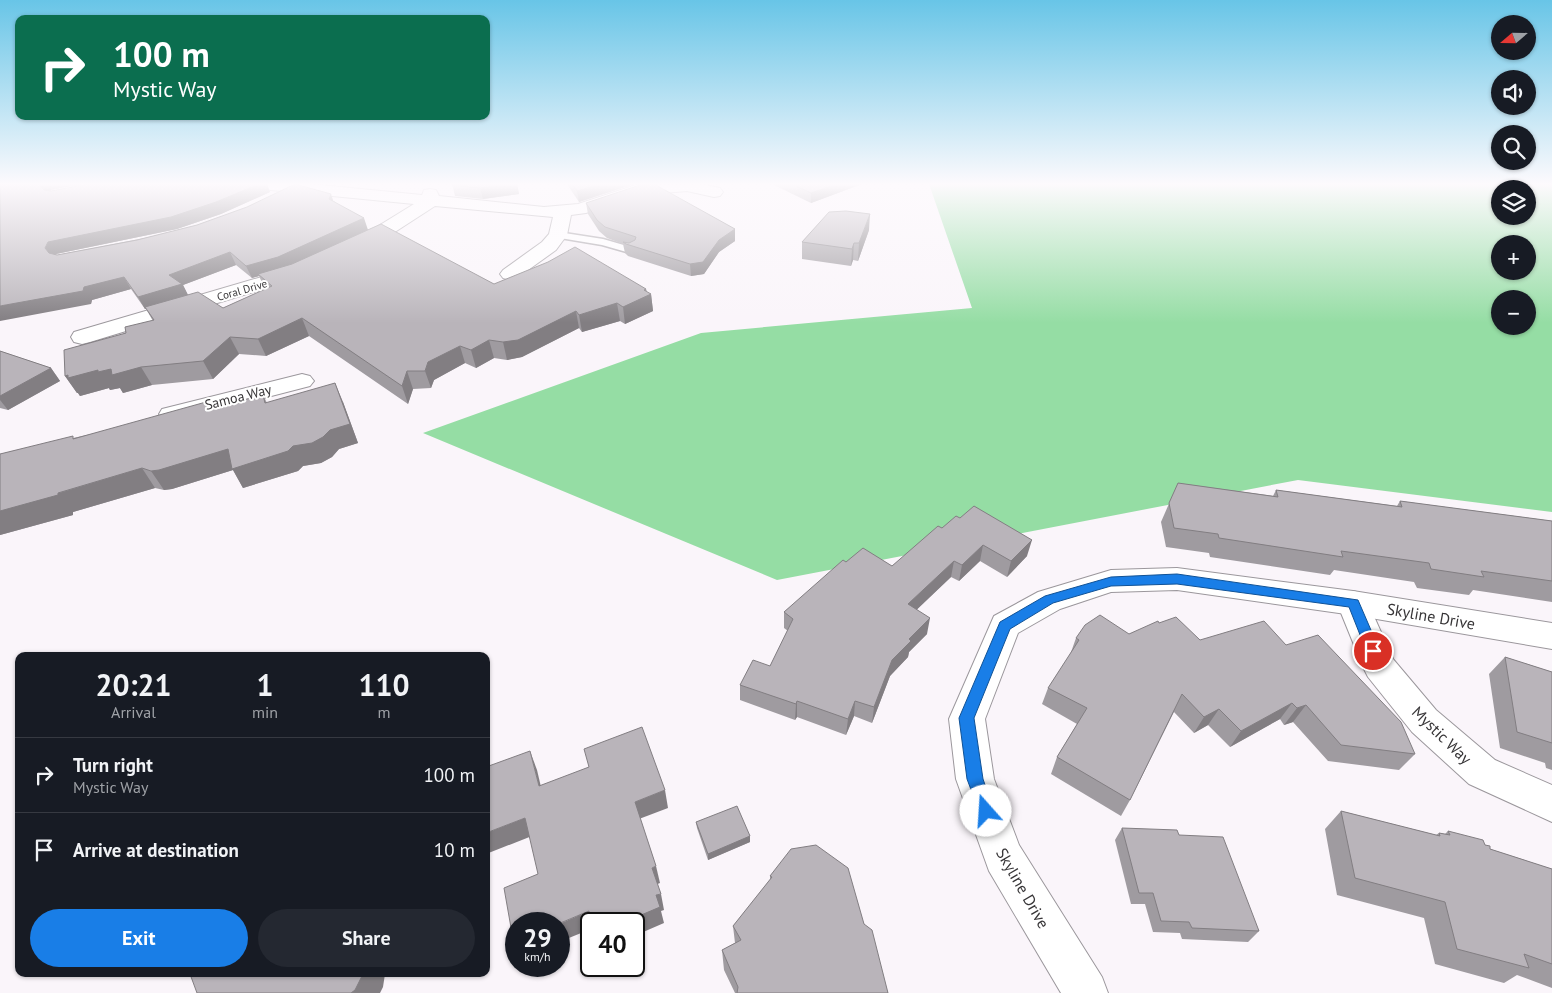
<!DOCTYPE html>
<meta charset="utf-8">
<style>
body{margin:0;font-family:"PT Sans",sans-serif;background:#242831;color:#f1f3f6;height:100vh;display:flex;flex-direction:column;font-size:19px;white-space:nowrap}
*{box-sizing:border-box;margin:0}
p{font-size:16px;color:#9ea1a6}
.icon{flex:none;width:28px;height:28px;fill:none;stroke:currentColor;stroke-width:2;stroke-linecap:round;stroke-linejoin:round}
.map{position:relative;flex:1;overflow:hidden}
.details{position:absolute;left:15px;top:652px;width:475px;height:325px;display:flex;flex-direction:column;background:#171b24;border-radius:10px;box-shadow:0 1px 4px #0004}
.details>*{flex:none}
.banner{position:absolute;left:15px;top:15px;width:475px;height:105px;border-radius:10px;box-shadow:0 1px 4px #0004;background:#0b6e4f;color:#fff;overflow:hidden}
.needle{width:32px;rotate:250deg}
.controls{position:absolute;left:1491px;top:15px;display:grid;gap:10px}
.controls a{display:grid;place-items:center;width:45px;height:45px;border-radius:50%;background:#171b24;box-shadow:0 1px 4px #0004;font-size:25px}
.speed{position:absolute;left:505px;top:912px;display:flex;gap:10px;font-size:25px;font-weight:700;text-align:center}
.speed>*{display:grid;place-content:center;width:65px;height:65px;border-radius:50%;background:#171b24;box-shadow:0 1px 4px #0004;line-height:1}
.speed small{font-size:12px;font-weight:400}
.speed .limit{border:2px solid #111;border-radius:8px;background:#fff;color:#111}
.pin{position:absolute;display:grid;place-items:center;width:42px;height:42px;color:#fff;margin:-21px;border:2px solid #fff;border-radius:50%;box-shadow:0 1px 5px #0007}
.me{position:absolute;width:55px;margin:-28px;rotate:341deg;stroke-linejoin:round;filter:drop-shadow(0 0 4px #0008)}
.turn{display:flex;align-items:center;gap:18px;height:105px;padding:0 15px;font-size:22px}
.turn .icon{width:65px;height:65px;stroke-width:2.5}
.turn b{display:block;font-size:35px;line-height:42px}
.eta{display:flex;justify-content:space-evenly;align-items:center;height:85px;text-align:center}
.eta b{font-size:30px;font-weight:600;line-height:35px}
.action{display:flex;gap:10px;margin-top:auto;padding:10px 15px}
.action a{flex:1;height:58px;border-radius:30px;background:#197ee7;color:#fff;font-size:20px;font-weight:600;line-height:58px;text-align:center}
.action a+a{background:#242831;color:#f1f3f6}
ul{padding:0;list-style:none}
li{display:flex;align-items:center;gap:15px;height:75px;padding:0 15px;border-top:1px solid #363941}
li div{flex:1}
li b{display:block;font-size:19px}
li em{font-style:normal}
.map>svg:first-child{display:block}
.green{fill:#95dda4;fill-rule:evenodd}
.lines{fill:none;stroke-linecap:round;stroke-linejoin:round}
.service-casing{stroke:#9b979c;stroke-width:3}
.minor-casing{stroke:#9b979c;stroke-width:2}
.tertiary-casing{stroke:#9b979c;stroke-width:2}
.service{fill:#fff;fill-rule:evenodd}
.minor{fill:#fff;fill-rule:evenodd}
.tertiary{fill:#fff;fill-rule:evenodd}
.wall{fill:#9f9ba0;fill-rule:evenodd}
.shaded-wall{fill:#827e82}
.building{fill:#b9b4ba;stroke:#827e82}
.route{fill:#197ee7;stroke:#105296}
.labels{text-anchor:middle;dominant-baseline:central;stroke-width:4;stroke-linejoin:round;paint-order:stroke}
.far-street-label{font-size:11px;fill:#373537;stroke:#fff}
.street-label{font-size:14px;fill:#373537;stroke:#fff}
.near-street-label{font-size:16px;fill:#373537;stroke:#fff}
</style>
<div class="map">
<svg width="1552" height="993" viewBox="0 0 1552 993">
<rect width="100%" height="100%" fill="#faf5fa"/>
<!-- green -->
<path class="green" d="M929,184H1552V512L1298,480L777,580L423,433L701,333L972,308ZM1500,189H1528V216H1500ZM1500,244H1528V271H1500ZM1500,299H1528V326H1500Z"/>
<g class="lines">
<!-- service casing -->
<g class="service-casing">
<path id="service" d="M558,232L603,239L634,248L636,250L630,253L602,245L554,237L553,235L554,233Z"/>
</g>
<!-- minor casing -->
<g class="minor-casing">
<g id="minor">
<path d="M253,184H310L422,195L424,190L430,189L436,190L439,196L544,207L578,204L636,185L700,184L720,188L723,192L720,196L714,197L687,191L638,195L586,213L571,215L567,235L556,250L517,278L510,280L503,278L500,274L503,270L542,242L549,234L553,217L435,206L381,241L363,249L356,251L349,249L347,245L349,241L367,233L414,204L261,189L255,188Z"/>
<path d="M299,266L306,268L309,272L306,276L90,342L82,344L74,342L71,337L74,332Z"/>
<path d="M302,374L310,376L314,381L310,386L171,422L162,419L159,414L162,409Z"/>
<path d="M1353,591L1364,594L1393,659L1436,710L1495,760L1552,785V822L1469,784L1412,732L1368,677L1363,667L1337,603L1342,594Z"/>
</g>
</g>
<!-- tertiary casing -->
<g class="tertiary-casing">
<path id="tertiary" d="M1177,568L1353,591L1552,623V649L1353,615L1177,590L1111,592L1060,609L1018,633L985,719L994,779L1019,845L1102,977L1108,993H1061L989,871L956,779L949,719L994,616L1038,592L1111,570Z"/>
</g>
<!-- service -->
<use href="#service" class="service"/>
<!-- minor -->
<use href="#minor" class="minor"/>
<!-- tertiary -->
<use href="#tertiary" class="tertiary"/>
</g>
<!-- wall -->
<g class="wall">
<path d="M0,184L51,190L50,191L270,192L221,214L177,229L56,254L57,255L334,201L368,230L494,284L646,289L647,292L651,294L653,311L625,324L620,321L582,332L579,328L522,357L507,360L494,358L476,368L465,363L434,380L431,388L413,389L408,404L309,336L266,356L239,354L213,379L152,385L123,393L120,388L110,390L109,388L80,396L78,393H77L65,376L126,333L153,321L146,309H145L131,289L92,300L91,304ZM236,265L252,278L259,276L265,289L223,308L188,295L183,285Z"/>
<path d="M452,184H517L519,194L483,199L455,196Z"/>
<path d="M567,184H634L579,202Z"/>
<path d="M772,184H862L811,203Z"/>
<path d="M586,203L735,229V241L719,252L704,274L691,276L628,256L625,253L623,244L607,238L599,231L588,214Z"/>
<path d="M869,230L858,261L853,260L851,266L802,259V242Z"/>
<path d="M0,351L51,368L60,381L8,410L0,408Z"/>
<path d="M263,395L267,403L343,402L358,443L339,449L332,457L321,463L303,466L298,471L243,488L233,470L172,489L164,490L155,488L73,512V515L0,535V454L210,408Z"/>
<path d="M1178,483L1273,496L1276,490L1397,506L1400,501L1552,521V602L1473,590L1469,595L1417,588L1414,582L1334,570L1330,575L1210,557L1209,553L1166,547L1161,522Z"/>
<path d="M942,528L1027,556L1007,577L980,561L959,581L951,577L917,609L927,634L909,652L908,657L890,676L872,723L854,716L846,735L797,717L795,720L740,700V685L770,666L788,631L784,628V612L846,562L892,566Z"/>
<path d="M1159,623L1200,640L1286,645L1415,754L1399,770L1328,761L1293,722L1284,725L1280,719L1230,747L1208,725L1194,733L1174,712L1130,800L1121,816L1051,774L1057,757L1077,724L1042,704L1048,688L1070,655L1076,638L1129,634Z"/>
<path d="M1505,657L1552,672V770L1546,768L1545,763L1500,748L1489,674Z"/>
<path d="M1341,811L1436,835L1439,833L1445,834L1448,831L1485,845L1490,849L1552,869V988L1517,975L1504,983L1435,964L1424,918L1337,895L1325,829Z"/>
<path d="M696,822L750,836V842L708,860L697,828Z"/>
<path d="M1122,828L1179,835L1259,931L1248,942L1182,939L1180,933L1153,932L1145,904H1131L1115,840Z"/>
<path d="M770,876L864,924L888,993H735L724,970L722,950L735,943L733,926L770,880Z"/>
</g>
<!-- shaded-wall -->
<g class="shaded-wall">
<path d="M40,184H83L51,190L46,196L39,185Z"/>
<path d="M259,184H267L270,192L221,214L177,229L56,254L52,260L45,248L48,242Z"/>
<path d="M510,184H517L519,194L483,199L480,188Z"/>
<path d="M601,184H634L579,202L577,191Z"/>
<path d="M837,184H862L811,203V193Z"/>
<path d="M331,194L335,206L329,199Z"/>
<path d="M870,214L869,230L858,261L859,243Z"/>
<path d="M364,218L368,230L283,269L258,274L259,276L252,278L246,266Z"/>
<path d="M735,229V241L719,252L704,274L691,276L690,264L719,240Z"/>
<path d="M854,243L853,260L851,266L852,249Z"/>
<path d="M230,252L236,265L183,285L189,297L145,309L138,297L169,275Z"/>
<path d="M124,277L131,289L92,300L91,304L0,321V306Z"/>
<path d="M646,289L647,296L651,294L653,311L625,324L623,307Z"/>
<path d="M617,303L620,321L582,332L579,315Z"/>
<path d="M576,311L579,328L522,357L507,360L503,342Z"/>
<path d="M302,318L309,336L266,356L258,339Z"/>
<path d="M230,337L239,354L213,379L203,361Z"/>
<path d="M489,340L494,358L476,368L471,350Z"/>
<path d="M460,346L465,363L434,380L431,388L425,371L428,362Z"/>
<path d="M141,367L152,385L123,393L120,388L110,390L109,388L80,396L78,393H77L65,376L98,370Z"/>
<path d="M51,368L60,381L8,410L0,400V396Z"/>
<path d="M407,371L413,389L408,404L402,386Z"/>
<path d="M335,383L343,402L358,443L339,449L332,457L321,463L303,466L298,471L243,488L233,470L172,489L164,490L151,471L228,449Z"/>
<path d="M142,468L155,488L73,512V515L0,535V511Z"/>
<path d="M1032,540L1027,556L1007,577L1011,561Z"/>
<path d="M983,545L980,561L959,581L962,565Z"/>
<path d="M954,561L951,577L906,620L908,604Z"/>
<path d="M930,618L927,634L909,652L908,657L890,676L872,723L874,707L892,660L909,639Z"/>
<path d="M797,701V717L795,720L796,704Z"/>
<path d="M855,701L854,716L846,735L848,719Z"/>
<path d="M1292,703L1280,719L1230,747L1241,731Z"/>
<path d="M1306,705L1293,722L1284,725L1297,708Z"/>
<path d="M1219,709L1208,725L1194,733L1204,717Z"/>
<path d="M530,751L537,770L545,804L539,786Z"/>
<path d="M665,790L668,808L639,819L635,802Z"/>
<path d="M525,818L532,836L486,854V833Z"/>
<path d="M750,836V842L708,860V854Z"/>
<path d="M656,866L660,883L655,885L652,868Z"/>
<path d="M661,894L664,910L661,911L664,923L634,936V924H620L656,895Z"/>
<path d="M589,911L593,924H591V929L559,942V924Z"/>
<path d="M516,937V944L513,939Z"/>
<path d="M363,974H385L383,987L380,993H351Z"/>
</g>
<!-- building -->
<g class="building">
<path d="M0,184H40L39,185L44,190L51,191L88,184H259L216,202L171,217L48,242L45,248L49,253L57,255L137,240L197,225L247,207L295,184L331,194L329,199L364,218L278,257L246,266L230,252L169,275L182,284L138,297L124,277L84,287L83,291L0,306Z"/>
<path d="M452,184H510L480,188L452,185Z"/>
<path d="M572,184H601L577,191Z"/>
<path d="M654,184L735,229L719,240L703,262L690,264L626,244L623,242L629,243L635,240L636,237L605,227L597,220L586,203L637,186Z"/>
<path d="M792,184H837L811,193Z"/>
<path d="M846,211L870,214L859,243H854L852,249L802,242L829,212Z"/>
<path d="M381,224L494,284L548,262L575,247L646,289L644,290L651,294L623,307L617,303L579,315L576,311L518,340L503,342L489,340L471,350L460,346L428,362L425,371H407L402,386L302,318L258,339L230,337L203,361L141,367L112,375L111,369L98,372V370L68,378V375L65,376L64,350L126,333L125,327L154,320L145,307L198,292L223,308L272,286L258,274L292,264Z"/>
<path d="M0,351L51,368L0,396Z"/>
<path d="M335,383L350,424L330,430L323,437L312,443L293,446L288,451L232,469L228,449L159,470L151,471L142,468L58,493V495L0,511V454L73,436V439L206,402L207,409L263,395L265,403Z"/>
<path d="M1178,483L1278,497L1276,490L1402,507L1400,501L1552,521V581L1481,571L1484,577L1431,569L1429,563L1341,551L1343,557L1219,538L1218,534L1174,528L1169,503Z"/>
<path d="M974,506L1032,540L1011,561L983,545L962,565L954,561L908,604L930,618L909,639L911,641L892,660L874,707L855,701L848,719L797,701L796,704L740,685L753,660L770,666L793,619L784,612L843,560L846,562L863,548L892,566L938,526L942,528L956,516L960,518Z"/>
<path d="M1100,615L1129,634L1158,621L1159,623L1176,617L1200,640L1264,621L1286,645L1318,635L1401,722L1415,754L1341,745L1306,705L1297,708L1292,703L1241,731L1219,709L1204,717L1182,694L1130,800L1057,757L1087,708L1048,688L1079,640L1076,638L1085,625Z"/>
<path d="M1505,657L1552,672V743L1517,732Z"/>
<path d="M642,727L665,790L635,802L656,866L652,868L661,894L656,895L660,907L620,924H592L589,911L558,924H516V937L513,939L504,888L538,874L525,818L486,833V767L530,751L539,786L589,767L584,749Z"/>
<path d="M737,806L750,836L708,854L696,822Z"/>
<path d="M1341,811L1440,836L1439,833L1450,835L1448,831L1483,840L1485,845L1490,846V849L1552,869V964L1524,954L1529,968L1457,949L1445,902L1355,878Z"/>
<path d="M1122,828L1177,830L1179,835L1223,837L1259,931L1192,928L1189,922L1161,921L1153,893H1139Z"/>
<path d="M816,845L848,868L864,924L872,930L888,993H737L738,987L722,950L741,940L733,926L772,877L770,876L791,849Z"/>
<path d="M190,974H363L355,990L351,993H197Z"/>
</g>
<!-- sky -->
<linearGradient id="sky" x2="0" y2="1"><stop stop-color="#68c5e7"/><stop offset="0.57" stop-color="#fdfafd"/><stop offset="1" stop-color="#fdfafd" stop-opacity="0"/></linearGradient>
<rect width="1552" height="323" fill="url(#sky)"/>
<!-- route -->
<path class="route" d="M1177,574L1358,600L1380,651L1378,655L1373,657L1368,655L1349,607L1177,584L1111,586L1053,603L1010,629L974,718L983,779L994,811L992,816L986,818L981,816L967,779L959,718L1000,622L1045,596L1111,577Z"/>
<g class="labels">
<!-- far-street labels -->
<g class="far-street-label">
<text transform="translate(242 290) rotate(-16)">Coral Drive</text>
</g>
<!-- street labels -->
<g class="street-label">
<text transform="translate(238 397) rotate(-14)">Samoa Way</text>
</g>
<!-- near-street labels -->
<g class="near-street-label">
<text transform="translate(1431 616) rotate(10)">Skyline Drive</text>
<text transform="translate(1442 735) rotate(44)">Mystic Way</text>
<text transform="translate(1023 888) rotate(60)">Skyline Drive</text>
</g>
</g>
</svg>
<div class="controls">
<a><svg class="needle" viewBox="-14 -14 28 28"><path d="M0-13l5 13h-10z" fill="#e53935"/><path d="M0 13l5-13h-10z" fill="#9ea1a6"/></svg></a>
<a><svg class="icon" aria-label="sound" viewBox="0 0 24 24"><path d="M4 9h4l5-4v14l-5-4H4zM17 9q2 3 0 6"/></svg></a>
<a><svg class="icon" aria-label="search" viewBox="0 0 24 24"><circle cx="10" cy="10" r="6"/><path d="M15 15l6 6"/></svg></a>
<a><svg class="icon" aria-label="layers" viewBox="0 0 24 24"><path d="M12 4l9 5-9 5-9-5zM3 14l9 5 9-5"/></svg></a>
<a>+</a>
<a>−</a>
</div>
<div class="speed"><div>29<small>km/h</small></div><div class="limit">40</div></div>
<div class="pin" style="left:1373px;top:651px;background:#d93025"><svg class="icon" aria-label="arrive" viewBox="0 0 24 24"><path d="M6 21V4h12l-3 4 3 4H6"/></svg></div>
<svg class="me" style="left:986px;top:811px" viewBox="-20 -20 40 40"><circle r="19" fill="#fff"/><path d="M0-13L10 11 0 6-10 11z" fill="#197ee7"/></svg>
<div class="banner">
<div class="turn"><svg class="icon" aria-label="right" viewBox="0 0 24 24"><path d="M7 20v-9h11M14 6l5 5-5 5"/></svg><div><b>100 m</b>Mystic Way</div></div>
</div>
<section class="details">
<div class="eta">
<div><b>20:21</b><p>Arrival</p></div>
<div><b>1</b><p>min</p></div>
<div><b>110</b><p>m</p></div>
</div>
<ul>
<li><svg class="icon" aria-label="right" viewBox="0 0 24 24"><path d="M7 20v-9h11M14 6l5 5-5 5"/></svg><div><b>Turn right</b><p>Mystic Way</p></div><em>100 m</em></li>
<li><svg class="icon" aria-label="arrive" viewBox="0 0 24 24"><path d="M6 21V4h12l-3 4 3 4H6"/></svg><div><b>Arrive at destination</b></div><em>10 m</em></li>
</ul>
<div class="action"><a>Exit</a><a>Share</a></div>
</section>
</div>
